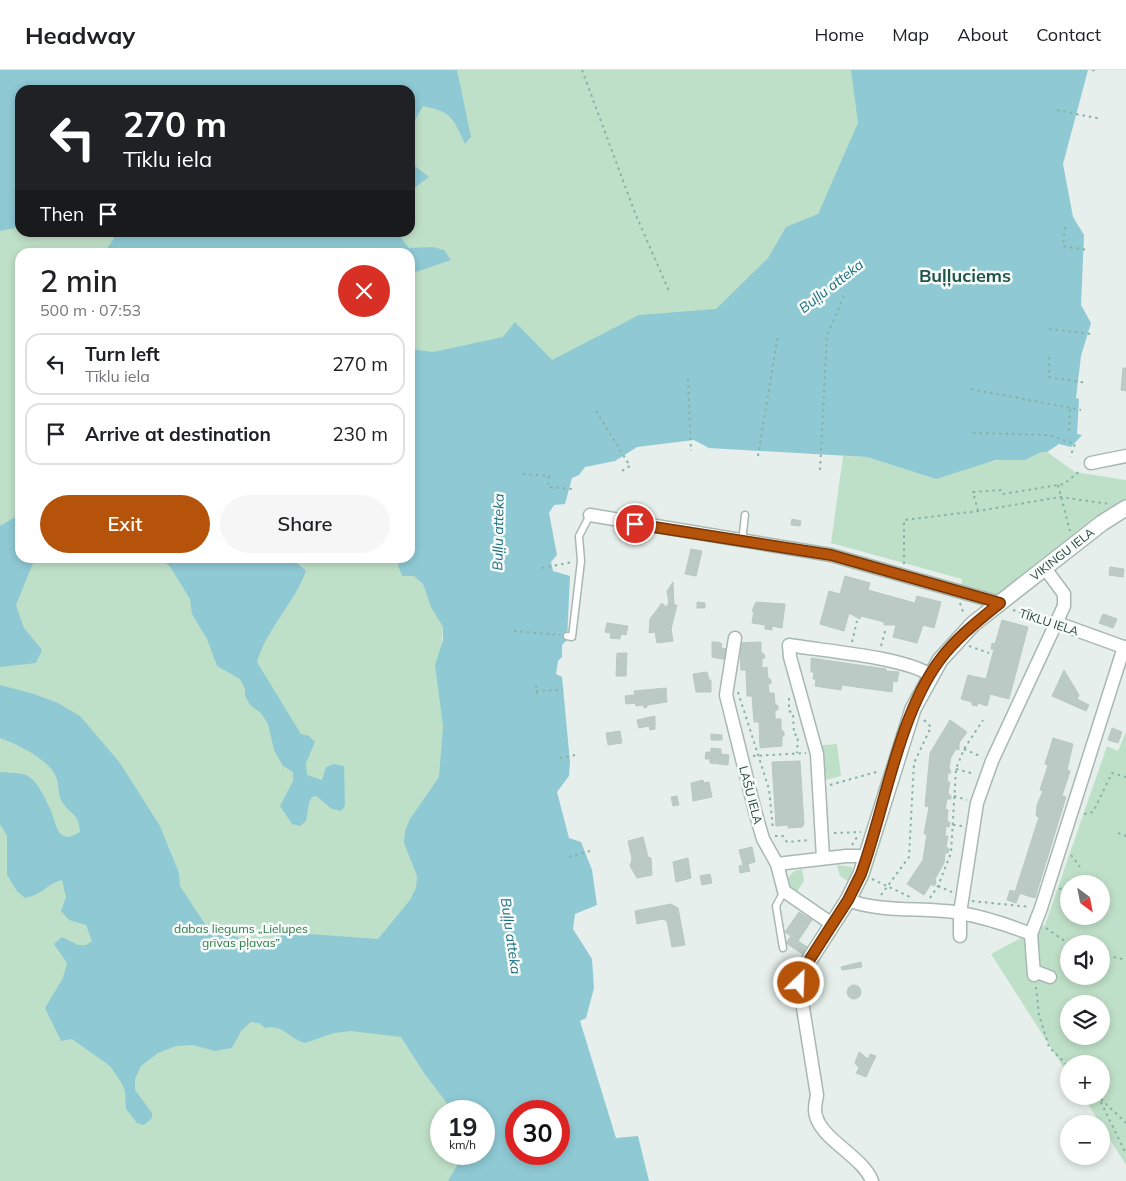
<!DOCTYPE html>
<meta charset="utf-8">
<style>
body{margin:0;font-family:Mulish,sans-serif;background:#f6f6f6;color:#202124;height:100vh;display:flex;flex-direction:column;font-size:19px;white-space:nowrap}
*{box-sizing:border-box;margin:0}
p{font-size:16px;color:#757577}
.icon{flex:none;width:28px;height:28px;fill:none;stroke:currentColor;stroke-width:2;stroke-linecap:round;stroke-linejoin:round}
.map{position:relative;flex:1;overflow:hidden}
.drawer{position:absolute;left:15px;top:178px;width:400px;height:315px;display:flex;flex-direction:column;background:#fff;border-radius:15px;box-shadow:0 2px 8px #0003}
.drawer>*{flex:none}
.guide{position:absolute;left:15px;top:15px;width:400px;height:152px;border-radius:15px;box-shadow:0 2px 8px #0003;background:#202124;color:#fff;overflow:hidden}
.needle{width:32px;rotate:148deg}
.buttons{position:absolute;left:1060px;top:805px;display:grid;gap:10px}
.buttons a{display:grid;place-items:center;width:50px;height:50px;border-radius:50%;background:#fff;box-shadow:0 2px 8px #0003;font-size:25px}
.speed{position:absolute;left:430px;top:1030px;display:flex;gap:10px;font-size:25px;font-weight:700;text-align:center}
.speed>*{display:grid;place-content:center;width:65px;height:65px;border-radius:50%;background:#fff;box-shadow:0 2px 8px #0003;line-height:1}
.speed small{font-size:12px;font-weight:400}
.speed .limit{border:8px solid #d22;background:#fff;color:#111}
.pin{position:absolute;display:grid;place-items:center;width:42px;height:42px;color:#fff;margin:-21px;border:2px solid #fff;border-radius:50%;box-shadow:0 1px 5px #0007}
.me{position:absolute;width:55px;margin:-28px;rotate:24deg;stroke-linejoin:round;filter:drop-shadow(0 0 4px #0008)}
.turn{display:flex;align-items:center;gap:18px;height:105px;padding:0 25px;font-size:22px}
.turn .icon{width:65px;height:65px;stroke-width:2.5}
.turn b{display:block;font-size:35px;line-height:42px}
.then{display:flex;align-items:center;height:48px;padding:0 25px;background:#0003;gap:10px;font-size:19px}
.round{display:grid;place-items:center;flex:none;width:52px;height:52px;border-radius:26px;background:#f6f6f6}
.headline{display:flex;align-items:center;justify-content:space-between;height:85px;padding:0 25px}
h1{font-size:30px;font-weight:600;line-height:38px}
.primary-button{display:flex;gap:10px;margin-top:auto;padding:10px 25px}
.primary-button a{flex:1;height:58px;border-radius:30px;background:#b45309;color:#fff;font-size:20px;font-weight:600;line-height:58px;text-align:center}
.primary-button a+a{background:#f6f6f6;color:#202124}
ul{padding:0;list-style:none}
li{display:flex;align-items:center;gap:15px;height:62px;margin:0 10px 8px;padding:0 15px;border:2px solid #e0e0e0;border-radius:15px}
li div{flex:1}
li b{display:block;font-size:19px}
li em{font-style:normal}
header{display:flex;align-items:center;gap:30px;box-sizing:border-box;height:70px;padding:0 25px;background:#fff;border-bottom:1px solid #e0e0e0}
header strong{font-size:24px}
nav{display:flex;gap:28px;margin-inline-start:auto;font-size:18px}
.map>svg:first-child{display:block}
.green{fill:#bfe0c8;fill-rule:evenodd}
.water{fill:#8ec9d4;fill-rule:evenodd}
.building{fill:#bbcac4;stroke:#b8c9c2}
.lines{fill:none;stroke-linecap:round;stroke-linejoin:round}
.service-casing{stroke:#a8b8b2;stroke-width:9}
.minor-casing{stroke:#a8b8b2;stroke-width:15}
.tertiary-casing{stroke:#a8b8b2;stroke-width:18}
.path{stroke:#86b3a5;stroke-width:2;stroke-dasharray:2.5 4;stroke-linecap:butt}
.service{stroke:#fff;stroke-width:6}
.minor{stroke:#fff;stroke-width:12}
.tertiary{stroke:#fff;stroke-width:15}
.route-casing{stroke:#753606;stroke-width:12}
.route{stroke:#b45309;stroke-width:9}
.labels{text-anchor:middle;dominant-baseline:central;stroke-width:5;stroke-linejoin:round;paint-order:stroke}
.street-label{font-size:12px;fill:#24423a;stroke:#f7fbf9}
.park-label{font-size:12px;fill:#2d7a4b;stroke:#f7fbf9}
.water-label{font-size:14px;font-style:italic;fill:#1c6f80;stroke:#f7fbf9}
.district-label{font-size:18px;font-weight:bold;fill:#1f5548;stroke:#f7fbf9}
</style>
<header>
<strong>Headway</strong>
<nav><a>Home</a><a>Map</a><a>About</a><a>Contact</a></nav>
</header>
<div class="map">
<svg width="1126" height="1111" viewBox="0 0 1126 1111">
<rect width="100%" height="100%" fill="#e6efeb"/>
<!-- green -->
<g class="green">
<path d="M0,0H864L861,55L818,144L758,257L490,309L439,550L443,557L442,572L519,1111H0ZM20,20H410V162H20ZM20,182H410V488H20ZM441,1041H484V1084H441Z"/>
<path d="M1041,382H1047L1075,402L1126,410V430L1091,450L998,526L961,517L962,509L831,473L843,386L867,387L936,409L937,402Z"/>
<path d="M1126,662V1095L1083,1026H1101V994H1069V1006L991,884L1045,855L1107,676L1118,681ZM1069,814H1101V846H1069ZM1069,874H1101V906H1069ZM1069,934H1101V966H1069Z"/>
<path d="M837,674L841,706L817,712L813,676Z"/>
<path d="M837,795L852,797L853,803L849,812L840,806Z"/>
<path d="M802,799L804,811L797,822L790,816L788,808L793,802Z"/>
</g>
<!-- water -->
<g class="water">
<path d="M0,0H457L471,67L465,74C453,48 452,42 423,36L415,50L410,43V20H20V157L0,161Z"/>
<path d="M851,0H1088L1063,94L1073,147L1084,165L1081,235L1091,253L1081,286L1076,328L1079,329L1077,364L1082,365L1071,377L1059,374L1047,382H1041L1025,390H996L936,409L867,387L709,378L694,370L637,377L615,391L585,397L579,405L572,408L565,434L554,435L549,443L557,485L551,492L553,501L570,506L567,570L562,575V587L558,591L556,604L562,607L570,692L569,706L557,722L569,768L581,772L592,800L597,835L575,844L573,859L592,889L594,918L586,948L580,951L616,1068L638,1066L649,1111H448L459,1092L460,1084H484V1041H453L424,1003L401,967L351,961L334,963L305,973C289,969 284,954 265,958L259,953L251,952L241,961L232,978L215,981L193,975L176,976L158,983L141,996L135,1009V1020L152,1043V1048L144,1055L137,1053L126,1039L125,1021L121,1012L110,996L72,969L61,971L45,938L63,908L67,893L54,874L62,867L78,875H86L92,871L86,855L69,850L61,841L66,827L62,810C45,815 44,824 25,828L17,821L7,805V766L0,754V702C8,703 21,702 28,706C37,711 46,729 50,739C57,752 56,777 80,762C79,742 69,745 61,730C58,723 59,714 56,707C50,690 17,674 0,668V615L34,624L58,633L80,646L120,693L160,756L179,803L180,816L205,854L262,878L282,862L378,869L410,830L416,818L417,806L404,773L405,761L410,749L439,707L443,656L435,595L443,570V557L431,537L423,514L414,506H402L398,495L400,488H410V279L433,282L503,267L515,252L552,290L639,245L716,239L768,188L786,157L818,144L858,53ZM516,1041H559V1084H516Z"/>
<path d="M410,92L429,107L410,121Z"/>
<path d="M397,163L409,178L433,177L444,180L451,190L410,204V182H105L114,168L113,163Z"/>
<path d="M20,444V488H35L16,535L24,558L42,580L36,593L0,597V456Z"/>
<path d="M162,488H291L306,501C294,534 267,558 257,592L299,661L301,664L309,666L315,672L306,693L307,705L322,710L326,697L334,694L344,696L345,736L341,741L332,739L316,726L312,727L309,733L306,751L300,756L292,754L280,736L293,711V702L283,696L274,680L268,654L261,643L250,635L245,626V619L240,609L217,596L207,569L192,544L190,529L171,498Z"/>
</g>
<!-- building -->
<g class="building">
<path d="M1123,298H1126V321L1121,320Z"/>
<path d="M792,449L801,451L800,456L791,455Z"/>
<path d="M691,479L702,481L696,506L685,504Z"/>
<path d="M1110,497L1124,499L1123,507L1109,505Z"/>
<path d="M845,506L870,513L868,520L915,533L917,526L941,532L934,558L923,555L917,573L893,567L896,555H884V552L861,546L860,549L849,543L844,561L820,554L829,521L840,524Z"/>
<path d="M673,512L674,535H677L671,559L673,571L657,573L655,562L649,563L650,549L662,533L666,537L669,533L667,521Z"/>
<path d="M697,532L705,533V538H697Z"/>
<path d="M756,532L785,534L782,558L772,556V560L765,559V555L752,553L754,541H752Z"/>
<path d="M1103,544L1117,549L1113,558L1099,553Z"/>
<path d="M1002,550L1028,557L1009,629L990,624L987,636L978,633L977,636L972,635V632L961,629L968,605L986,609L994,579H991L992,573L995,574Z"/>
<path d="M607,553L628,556L626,565L621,564L620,569L610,568L611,563L605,562Z"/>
<path d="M712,572H718L722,574L721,578L729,579L727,590L712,587Z"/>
<path d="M761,572V582L764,584L765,588H762V598L767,597L768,608L771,610V614H768L769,623H774L775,634L778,636V640H775V649H781V660L784,662V666H782V676L760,678L759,652H754L752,626H747L746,600H741L739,573Z"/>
<path d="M617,583H627L626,606H616Z"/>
<path d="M811,588L886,599V601L899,602L897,612L893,611L892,622L842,615L841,620L815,616L816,609H813L814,602H811Z"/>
<path d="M1064,600L1079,625L1077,629L1089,635L1086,641L1052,626Z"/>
<path d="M707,602L709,610H711V622H696L693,604Z"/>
<path d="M666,618L667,632L647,635V637L644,638L643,635L636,636L635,633L626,634L625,626L635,625L634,621Z"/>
<path d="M655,646V659L650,660L649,656L639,658L637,650Z"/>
<path d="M950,650L967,662L959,673V680L956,679L951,687L949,697L951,703H948L947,712H950L948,723L951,726V729H947L945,739L948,740L947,750L950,753L949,757L946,756L945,766H948L946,777L949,779L948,783H945L944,793L935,809L936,813L934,816L931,814L924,825L907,814L923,790L927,764H924L929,737L925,736L930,683Z"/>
<path d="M1112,658L1122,662L1118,673L1108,670Z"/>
<path d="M620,661L622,673L608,675L606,663Z"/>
<path d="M711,664L722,665V670H711Z"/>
<path d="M1053,668L1073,674L1067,700L1070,701L1062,726L1066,727L1035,828L1015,822L1039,747L1036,746L1037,735L1043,721L1040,720L1048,695L1045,694Z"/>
<path d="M711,678L721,679V684L729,685L728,695L710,693V689H705L706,682H711Z"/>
<path d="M800,691L804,754L802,757L788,758V755L776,756L772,692Z"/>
<path d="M703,710L704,713L709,712L712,727L693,731L691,713Z"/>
<path d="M677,726L679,735L673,736L671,727Z"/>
<path d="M643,767L648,787L651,788L652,805L637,808L630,796L632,789L628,771Z"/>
<path d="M752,777L755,792L743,795L739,780Z"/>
<path d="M688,788L691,808L676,812L673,792Z"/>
<path d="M748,794L750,801L740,803L739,796Z"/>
<path d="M710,804L712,813L702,815L700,806Z"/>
<path d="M1010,820L1020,823L1016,833L1007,830Z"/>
<path d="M671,834L678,838L685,875L672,877L667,851L663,849L637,854L635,841Z"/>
<path d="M799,842L812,850L798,871L809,878L804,885L786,873L791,866L785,862Z"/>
<path d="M861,892L862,897L842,900L841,897Z"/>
<circle cx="854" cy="922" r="7"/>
<path d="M859,982L868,989L870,984L876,986L866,1007L856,1003L859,998L855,993Z"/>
</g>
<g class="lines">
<!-- service casing -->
<g class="service-casing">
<g id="service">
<path d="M742,472L745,445"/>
<path d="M567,566L572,567L581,491L579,466L590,445"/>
<path d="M783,878L776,836L784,821"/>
</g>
</g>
<!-- minor casing -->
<g class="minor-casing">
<g id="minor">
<path d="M1091,393L1126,386"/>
<path d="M590,445L831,485L1000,533"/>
<path d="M1057,553L1126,578"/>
<path d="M735,568L726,625L755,741L763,769L777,794L784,821L832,854"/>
<path d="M823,788L817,684L790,587L789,575C823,581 905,587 930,605"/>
<path d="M777,794L846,786H867"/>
<path d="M848,830C880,843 926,837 960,843C984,847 1008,855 1031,864L1041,838L1124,577"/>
<path d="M1031,864L1034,905"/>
<path d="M960,866V843L977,733L992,691L1064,536V524L1044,497"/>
<path d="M810,889L799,913L817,1025C816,1030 815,1036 815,1041C817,1068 862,1085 872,1111"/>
<path d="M1034,901L1050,907"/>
</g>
</g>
<!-- tertiary casing -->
<g class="tertiary-casing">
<path id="tertiary" d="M810,889L848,830L861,804L913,639L940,590L973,554L1102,453L1126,438"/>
</g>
<!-- path -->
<g class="path">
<path d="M582,0L635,143L669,221"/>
<path d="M1092,0L1098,1"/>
<path d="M1057,40L1101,49"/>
<path d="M1065,157L1063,176L1088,180"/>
<path d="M1049,259L1091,264"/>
<path d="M1049,287V307L1087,313"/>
<path d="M688,309L691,381"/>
<path d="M971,319L1081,340"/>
<path d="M596,341L630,396L619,403"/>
<path d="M1069,361L1070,338"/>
<path d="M973,363L1049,365L1075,374L1070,387"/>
<path d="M758,386L778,265"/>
<path d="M820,400L827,266L846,221"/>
<path d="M523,404L549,406L548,417L573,419"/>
<path d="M1058,415L1070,461"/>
<path d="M978,441L973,422L1001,420L1003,424L1058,415L1064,414L1081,400"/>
<path d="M904,494V450L978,441L1060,427L1110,434"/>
<path d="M542,498L572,492"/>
<path d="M960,533L964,545"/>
<path d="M1013,540L1044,550"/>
<path d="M514,561L560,565"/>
<path d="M852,572L857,551"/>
<path d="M881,576L886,558"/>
<path d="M969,576L989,583"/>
<path d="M536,615L537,628"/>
<path d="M536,621L563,620"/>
<path d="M738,622L769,719L773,759"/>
<path d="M789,628V641L793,643L794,664L798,666L797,683"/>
<path d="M964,679L982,687"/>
<path d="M753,686L806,683"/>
<path d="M560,688L575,685"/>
<path d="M956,699L975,704"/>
<path d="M830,715L880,701"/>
<path d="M954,726L967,730"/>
<path d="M1084,744L1093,742L1112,703L1126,707"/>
<path d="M953,755L963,756"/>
<path d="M834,763L861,762"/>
<path d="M1118,763L1126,766"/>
<path d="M775,766H783L787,772L810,770"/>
<path d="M852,775L859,764"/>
<path d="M1071,785L1080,797"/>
<path d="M569,787L590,781"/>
<path d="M872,809L910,827"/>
<path d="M938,816L952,822"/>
<path d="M1059,819L1069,817"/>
<path d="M881,825L909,787L914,693L931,657L923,649"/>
<path d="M930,828L938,816L951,783L956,699L964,679L983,650"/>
<path d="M972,831L1030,837"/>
<path d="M1046,858L1069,874"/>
<path d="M1101,884L1126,890"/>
<path d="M1036,917L1039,945L1049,977L1069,997"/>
<path d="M1098,1026L1126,1084"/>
<path d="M1101,1029L1126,1053"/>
</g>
<!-- service -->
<use href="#service" class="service"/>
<!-- minor -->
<use href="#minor" class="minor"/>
<!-- tertiary -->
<use href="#tertiary" class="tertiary"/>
</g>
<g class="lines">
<!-- route casing -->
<g class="route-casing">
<path id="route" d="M635,454L831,485L1000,533C978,551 956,568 939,591C898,647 885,738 861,804L848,830L810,889L799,913"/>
</g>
<!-- route -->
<use href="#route" class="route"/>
</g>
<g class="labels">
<!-- street labels -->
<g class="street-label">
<text transform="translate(1062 484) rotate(-38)">VIKINGU IELA</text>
<text transform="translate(1049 552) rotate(18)">TĪKLU IELA</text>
<text transform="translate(751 725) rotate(75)">LAŠU IELA</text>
</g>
<!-- park labels -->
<g class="park-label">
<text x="241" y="858">dabas liegums „Lielupes<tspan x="241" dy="14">grīvas pļavas”</tspan></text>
</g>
<!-- water labels -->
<g class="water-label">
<text transform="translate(831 216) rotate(-38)">Buļļu atteka</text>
<text transform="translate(498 462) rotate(-89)">Buļļu atteka</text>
<text transform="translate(511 866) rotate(82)">Buļļu atteka</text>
</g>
<!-- district labels -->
<g class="district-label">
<text x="965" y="205">Buļļuciems</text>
</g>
</g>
</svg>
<div class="buttons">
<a><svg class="needle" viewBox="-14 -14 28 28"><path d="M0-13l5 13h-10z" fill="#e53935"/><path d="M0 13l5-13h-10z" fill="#757577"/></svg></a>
<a><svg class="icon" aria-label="sound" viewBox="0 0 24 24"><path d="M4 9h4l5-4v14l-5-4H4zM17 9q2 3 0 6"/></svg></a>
<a><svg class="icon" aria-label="layers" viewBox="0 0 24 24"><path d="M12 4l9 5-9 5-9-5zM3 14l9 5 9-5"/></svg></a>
<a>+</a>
<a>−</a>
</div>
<div class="speed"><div>19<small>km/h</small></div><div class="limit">30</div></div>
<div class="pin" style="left:635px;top:454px;background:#d93025"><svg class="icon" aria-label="arrive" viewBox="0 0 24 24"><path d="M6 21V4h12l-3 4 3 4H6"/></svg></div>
<svg class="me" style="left:799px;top:913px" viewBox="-20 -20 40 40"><circle r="17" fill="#b45309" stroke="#fff" stroke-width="3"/><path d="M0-11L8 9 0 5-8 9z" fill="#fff"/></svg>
<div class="guide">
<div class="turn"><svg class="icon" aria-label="left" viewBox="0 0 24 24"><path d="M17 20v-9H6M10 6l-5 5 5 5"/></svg><div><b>270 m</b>Tīklu iela</div></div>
<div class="then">Then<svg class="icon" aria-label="arrive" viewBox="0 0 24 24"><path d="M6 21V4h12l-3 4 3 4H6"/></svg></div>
</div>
<section class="drawer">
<div class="headline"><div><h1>2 min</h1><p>500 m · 07:53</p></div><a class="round" style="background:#d93025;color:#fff"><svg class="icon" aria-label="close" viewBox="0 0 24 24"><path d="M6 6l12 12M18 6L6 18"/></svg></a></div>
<ul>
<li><svg class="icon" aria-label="left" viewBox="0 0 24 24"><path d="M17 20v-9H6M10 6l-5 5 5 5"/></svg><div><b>Turn left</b><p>Tīklu iela</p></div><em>270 m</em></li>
<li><svg class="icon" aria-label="arrive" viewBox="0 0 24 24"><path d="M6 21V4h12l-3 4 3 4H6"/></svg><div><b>Arrive at destination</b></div><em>230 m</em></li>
</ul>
<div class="primary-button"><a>Exit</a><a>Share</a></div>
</section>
</div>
